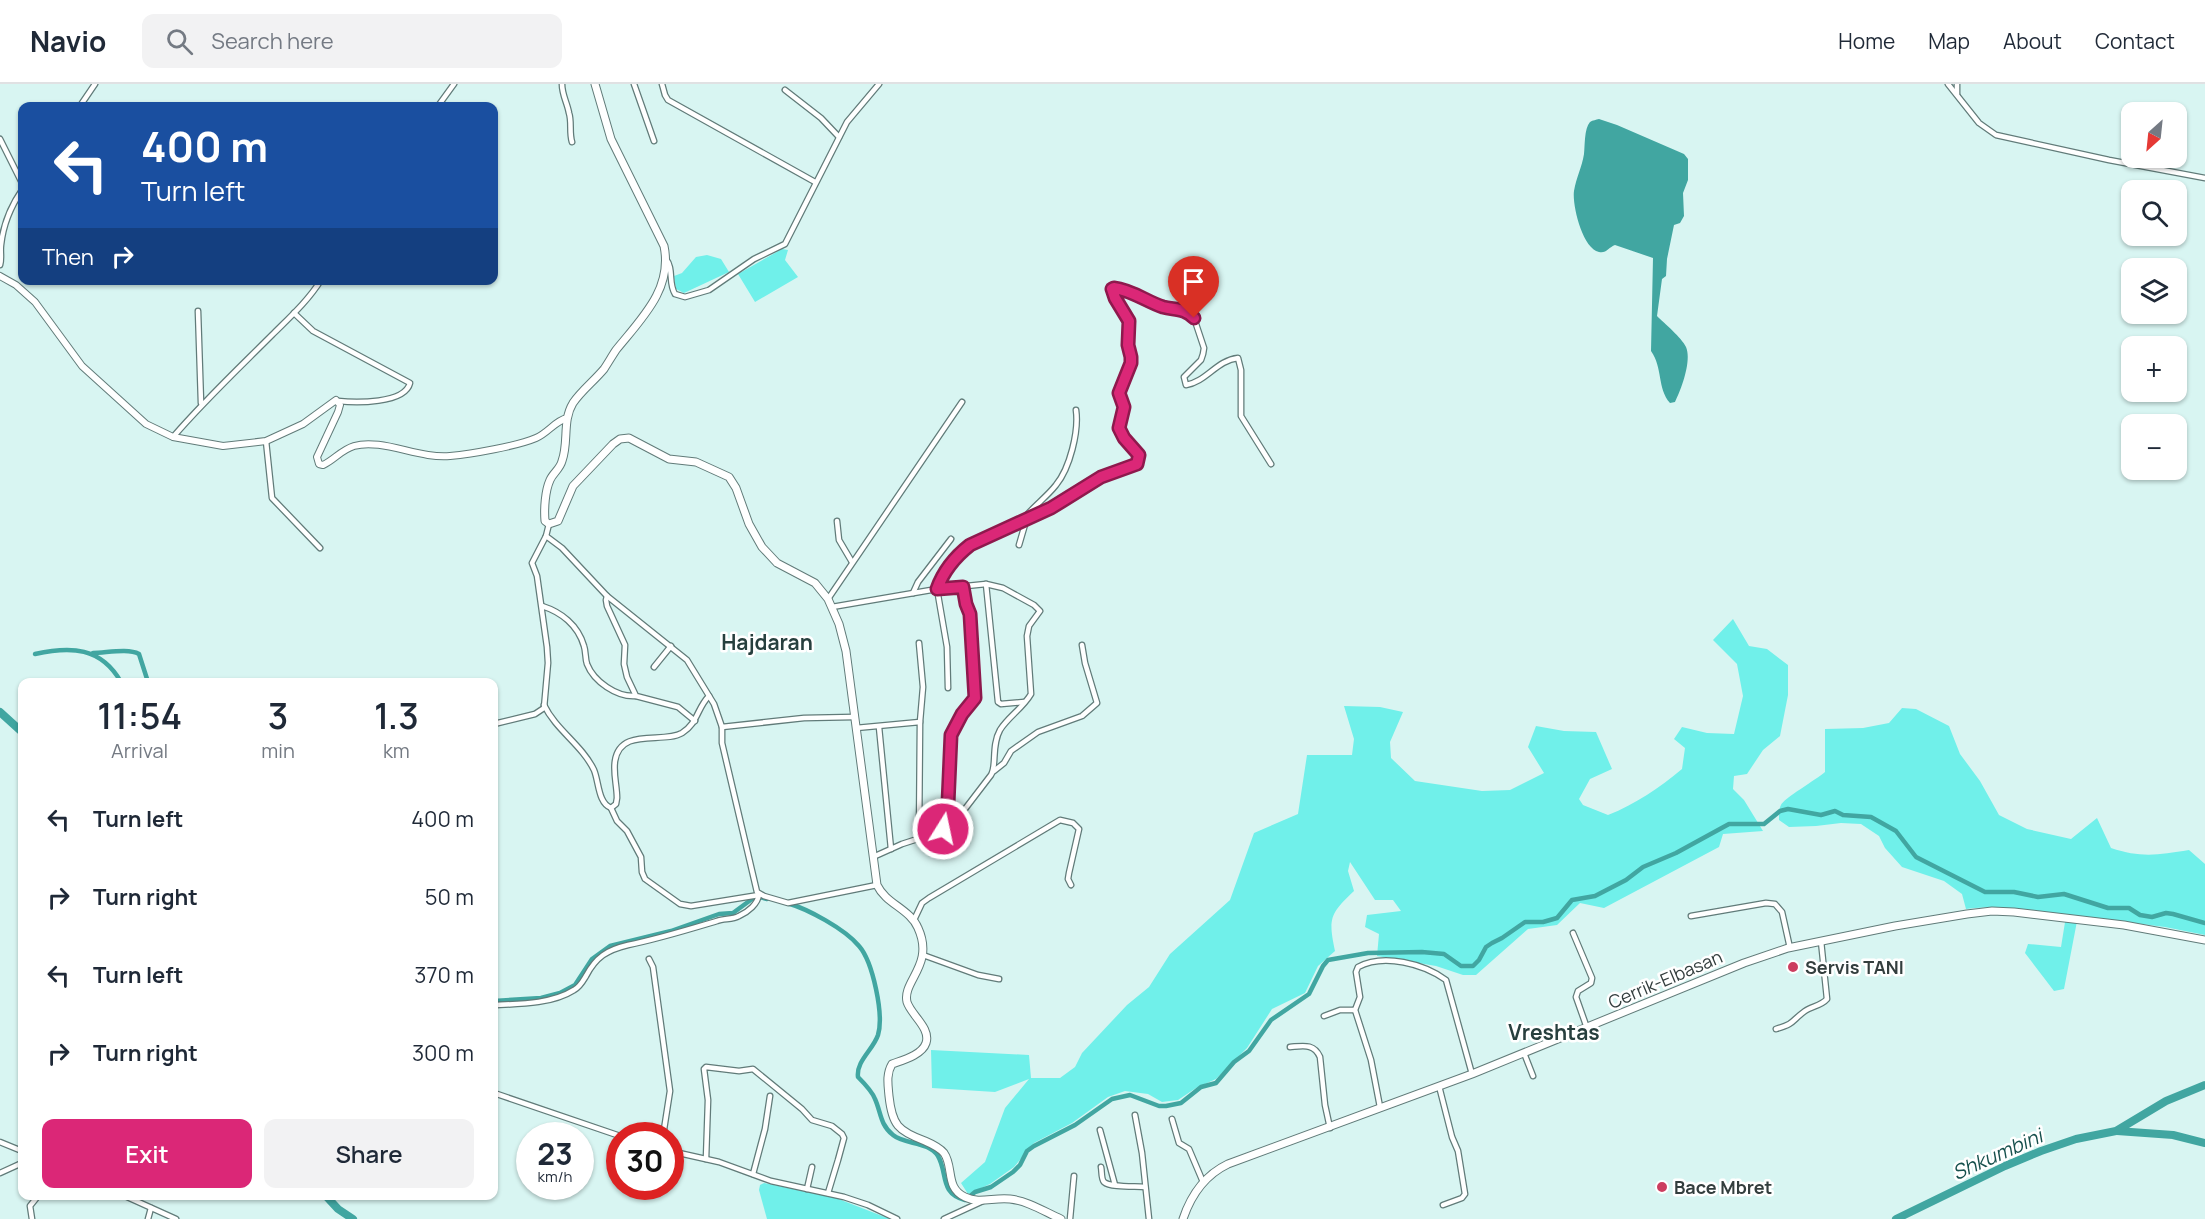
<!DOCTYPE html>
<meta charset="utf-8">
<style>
body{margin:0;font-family:Manrope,sans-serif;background:#f2f2f3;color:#1f2937;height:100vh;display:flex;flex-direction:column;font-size:22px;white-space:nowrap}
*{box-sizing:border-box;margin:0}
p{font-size:20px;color:#747a83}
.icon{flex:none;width:33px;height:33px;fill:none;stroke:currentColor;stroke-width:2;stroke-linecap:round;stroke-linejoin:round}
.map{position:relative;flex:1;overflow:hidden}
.drawer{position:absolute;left:18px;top:594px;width:480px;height:522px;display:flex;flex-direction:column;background:#fff;border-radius:12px;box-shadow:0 2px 4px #0004}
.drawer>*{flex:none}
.hud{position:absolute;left:18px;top:18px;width:480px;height:183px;border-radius:12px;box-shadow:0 2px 4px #0004;background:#1a4fa0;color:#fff;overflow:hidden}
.needle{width:39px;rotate:207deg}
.fabs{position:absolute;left:2121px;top:18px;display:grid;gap:12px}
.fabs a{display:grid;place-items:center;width:66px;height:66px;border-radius:12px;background:#fff;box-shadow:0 2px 4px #0004;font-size:30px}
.speed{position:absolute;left:516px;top:1038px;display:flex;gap:12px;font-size:30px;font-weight:700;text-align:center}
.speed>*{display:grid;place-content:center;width:78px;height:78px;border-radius:50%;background:#fff;box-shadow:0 2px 4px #0004;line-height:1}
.speed small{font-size:15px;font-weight:400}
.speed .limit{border:9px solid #d22;background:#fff;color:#111}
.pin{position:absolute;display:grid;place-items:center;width:51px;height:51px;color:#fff;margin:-62px -26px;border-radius:50% 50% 50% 0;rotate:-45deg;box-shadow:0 0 6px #0007}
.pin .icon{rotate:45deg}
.me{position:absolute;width:66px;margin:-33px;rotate:10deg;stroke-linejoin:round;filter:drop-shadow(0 0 4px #0008)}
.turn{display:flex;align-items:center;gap:21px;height:126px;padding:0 24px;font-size:27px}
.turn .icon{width:78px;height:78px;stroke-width:2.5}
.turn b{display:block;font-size:42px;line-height:51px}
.then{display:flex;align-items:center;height:57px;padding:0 24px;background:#0003;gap:12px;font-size:22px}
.eta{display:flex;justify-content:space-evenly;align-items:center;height:102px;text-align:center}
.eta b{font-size:36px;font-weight:600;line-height:42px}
.cta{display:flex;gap:12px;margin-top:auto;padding:12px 24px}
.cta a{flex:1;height:69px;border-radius:12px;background:#db2777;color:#fff;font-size:24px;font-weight:600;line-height:69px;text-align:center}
.cta a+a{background:#f2f2f3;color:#1f2937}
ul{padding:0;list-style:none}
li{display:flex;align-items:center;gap:18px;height:78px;padding:0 24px}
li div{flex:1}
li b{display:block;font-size:22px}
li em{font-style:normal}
header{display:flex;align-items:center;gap:36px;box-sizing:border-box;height:84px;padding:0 30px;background:#fff;border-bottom:2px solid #e0e1e3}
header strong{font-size:28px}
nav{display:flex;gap:33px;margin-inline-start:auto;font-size:21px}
.search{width:420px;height:54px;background:#f2f2f3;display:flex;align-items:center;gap:15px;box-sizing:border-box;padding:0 21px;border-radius:12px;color:#747a83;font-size:22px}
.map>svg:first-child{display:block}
.green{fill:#70f0ea}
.water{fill:#41a6a1}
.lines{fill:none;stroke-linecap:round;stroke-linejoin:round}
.canal{stroke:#41a6a1;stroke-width:4.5}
.river{stroke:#41a6a1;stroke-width:8}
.minor-casing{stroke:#617b79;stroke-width:7}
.tertiary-casing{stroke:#617b79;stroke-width:8}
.secondary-casing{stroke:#617b79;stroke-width:9}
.minor{stroke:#fff;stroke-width:4.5}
.tertiary{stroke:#fff;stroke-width:6}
.secondary{stroke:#fff;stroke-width:7}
.route-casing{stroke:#8e194d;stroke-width:15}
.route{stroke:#db2777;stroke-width:10}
.poi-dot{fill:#cc3d5f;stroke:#fff;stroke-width:2}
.labels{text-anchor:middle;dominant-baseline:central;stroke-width:5;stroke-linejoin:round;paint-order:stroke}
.poi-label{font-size:18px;font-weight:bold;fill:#333e3e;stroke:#fff;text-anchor:start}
.street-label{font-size:18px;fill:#333e3e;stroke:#fff}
.water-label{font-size:20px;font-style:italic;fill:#16504d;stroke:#fff}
.quarter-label{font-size:21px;font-weight:bold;fill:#273f3e;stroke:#fff}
</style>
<header>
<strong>Navio</strong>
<div class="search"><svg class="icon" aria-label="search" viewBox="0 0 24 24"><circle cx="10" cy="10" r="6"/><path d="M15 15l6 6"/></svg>Search here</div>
<nav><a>Home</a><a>Map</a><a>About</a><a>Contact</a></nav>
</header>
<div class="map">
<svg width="2205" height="1135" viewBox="0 0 2205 1135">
<rect width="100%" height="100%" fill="#d8f5f2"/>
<!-- green -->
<g class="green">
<path d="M782,165L788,166L785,176L798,193L755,218L738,190Z"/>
<path d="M707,171L721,175L729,188L684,209L676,205L674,192L682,189L696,173Z"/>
<path d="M1733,535L1749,562L1767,565L1788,581V611L1780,652L1763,666L1747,690L1734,692L1733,705L1744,716L1763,747L1723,750L1719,763L1604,824L1580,819L1557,841L1528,845L1476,891H1463L1436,882L1377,872L1379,850L1365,843L1367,831L1401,827L1393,816H1375L1350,778L1348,787L1354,807C1330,830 1328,834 1335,867L1318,882L1305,909L1272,925L1247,964L1216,995L1196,1004L1178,1016L1162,1018L1148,1010L1125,1007L1108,1013L1072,1039L1034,1059L1014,1083L990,1100L968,1110L961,1099L985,1078L1005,1024L1029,995L995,1008L932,1004L931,966L1029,971L1031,994H1060L1075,983L1082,969L1127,921L1149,903L1170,870L1230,816L1254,749L1298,730L1307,671H1352L1354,655L1344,622L1380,623L1403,628L1390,658L1391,674L1415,697L1482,707L1510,706L1544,689L1528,663L1536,642L1564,647L1596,648L1612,685L1590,695L1579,715L1583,721L1608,731C1636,720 1659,704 1682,685L1685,664L1674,655L1682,643L1707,649L1734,650L1743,612L1737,580L1713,556Z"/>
<path d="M1902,624L1916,625L1949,642L1960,670L1980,697L1999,731L2027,745L2071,755L2097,734L2111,764C2141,774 2158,771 2189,766L2205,780V851L2165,843L2078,832L2064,905L2054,907L2025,869L2028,860L2061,863L2066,832C2032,826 2000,821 1966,825L1962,810L1944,797L1902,783L1885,764L1879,752L1861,740L1841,739L1816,742L1789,743L1779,736C1779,732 1779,724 1781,721C1783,715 1817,695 1825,688V645L1863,644L1889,639Z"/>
<path d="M764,1099L836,1114L890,1135H767L759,1106L760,1101Z"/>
</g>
<!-- water -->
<path class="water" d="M1599,35L1617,41L1684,70L1688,75V96L1683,109L1684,132L1680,139L1674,141L1667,175L1666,192L1662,195L1657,232C1664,239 1682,254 1686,263C1692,277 1681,306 1675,318L1670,319C1657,304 1663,284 1651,267L1653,174L1615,161C1609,163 1606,170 1599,168C1582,164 1572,120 1574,107C1576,94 1582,83 1584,70C1585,62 1584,45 1590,38C1593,36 1596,36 1599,35Z"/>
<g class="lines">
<!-- canal -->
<g class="canal">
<path d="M93,569C106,569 128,564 139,570L148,598"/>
<path d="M35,570C71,562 101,563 121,598"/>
<path d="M787,819C808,825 845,845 859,862C873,878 884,931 878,951C873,966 856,977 858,993C864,999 872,1007 875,1015C881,1028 880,1041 893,1051C905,1061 928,1057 938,1072C948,1089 939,1109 965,1116L975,1108L991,1103L1013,1088L1020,1081L1027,1067L1034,1062L1075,1041L1112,1015L1130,1011L1159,1022H1166L1181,1019L1201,1003L1216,999L1234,978L1249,967L1271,936L1309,910L1323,882L1328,876L1368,869L1422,868L1444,870L1461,882H1473L1479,876L1486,863L1492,859L1502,854L1525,838H1543L1557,834L1572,816L1595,812L1626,796L1643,783L1676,769L1729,740H1764L1780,727L1788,725L1821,731L1835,727L1843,731L1871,733L1896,747L1916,773L1985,808H2014L2038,813L2064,810L2108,824H2129L2140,831L2152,833L2166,829L2173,830L2205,839"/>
<path d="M494,917L541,914L560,909L575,901L592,875L610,862L671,847L719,830L733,829L756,812L767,815"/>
</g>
<!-- river -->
<g class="river">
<path d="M0,628L22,648"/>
<path d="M2117,1047L2173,1051L2205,1059"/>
<path d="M326,1112L338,1125L353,1135"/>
<path d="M1896,1135L2005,1082L2041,1067L2076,1055L2116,1047L2166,1017L2205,1001"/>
</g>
<!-- minor casing -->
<g class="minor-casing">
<g id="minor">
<path d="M562,0C562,11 567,18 569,29C572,38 569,48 572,58"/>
<path d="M634,0L654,57"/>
<path d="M662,0L665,11L668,16L815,98"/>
<path d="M1948,0L1979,39L1996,51L2109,76L2205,94"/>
<path d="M785,6L821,34L839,53"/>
<path d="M1957,10V0"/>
<path d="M80,22L95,0"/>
<path d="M438,22L454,0"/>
<path d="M0,55L22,99"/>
<path d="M666,175C674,185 668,199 675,210L685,213L709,206L754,175L785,160L847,38L879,0"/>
<path d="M0,181C2,174 0,168 1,161C3,142 11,122 22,106"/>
<path d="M198,227L201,319"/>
<path d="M294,229L313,247L410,299C405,320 355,319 338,317"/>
<path d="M173,353C204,317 238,285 272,251C289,234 308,217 321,196"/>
<path d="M266,357L272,414L320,464"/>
<path d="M837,437L839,456L852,478"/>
<path d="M1021,438C1031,424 1046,414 1056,401C1070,384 1079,347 1076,326"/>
<path d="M546,452L562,464L607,512L606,516L607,522L625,561L624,580L627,593L636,612L678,623L695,637"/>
<path d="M1019,461L1026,437"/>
<path d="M986,500L998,618L1001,620L1024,618"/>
<path d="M913,509L918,498L951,455"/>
<path d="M607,512L687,576L714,620L722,643V659L757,808L764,812L788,819L877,801"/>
<path d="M828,515L962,318"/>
<path d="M542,522C561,528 578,541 584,562C586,568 585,574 587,580C594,598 617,613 635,612"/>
<path d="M832,523L937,505L986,500L1003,504L1034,521L1040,527L1029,542L1027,552L1031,610C1023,624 1008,633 1000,646C991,662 997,682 991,691L955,738L933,750L902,760L873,773"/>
<path d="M919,559L923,603L920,638"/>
<path d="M654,583L671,562"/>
<path d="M948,604L947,563L937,505L953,478L970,461L1051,424L1101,393L1137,380L1139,371L1124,354L1119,344L1123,323L1119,309L1121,302L1131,279V273L1128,261L1129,237L1115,214L1112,205L1114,203L1124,206L1159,221L1186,227L1194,234L1204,264L1203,270L1201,276L1184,293L1186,301C1206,298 1217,276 1238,274L1241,286V332L1271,380"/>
<path d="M544,621C556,646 582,661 594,686C599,698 598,719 611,724L616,720L617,714C617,702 613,689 615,677C620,643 663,660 682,649C698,639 697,624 709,612"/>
<path d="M494,640L535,630L544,624L548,579L547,563L537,492L532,479L546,452L549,440"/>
<path d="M722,643L804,634L854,633"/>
<path d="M879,643L891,765"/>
<path d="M856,644L920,638L919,754"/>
<path d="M994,687L1004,679L1011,667L1038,648L1082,632L1097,619L1085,579L1082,561"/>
<path d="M611,724L617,737L627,747L641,773L642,788L645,795L680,820L691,822L759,811"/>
<path d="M947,743L951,651L958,637L975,613L971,530L966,520L963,503"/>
<path d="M1691,832L1766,819L1775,820L1782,828L1790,864"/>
<path d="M914,836L922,819L929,814L1060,736L1073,739L1079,745L1069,789L1068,795L1071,801"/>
<path d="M1573,849L1592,894L1591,899L1578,907L1576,913L1587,944"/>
<path d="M923,871L978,891L999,895"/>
<path d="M649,875L653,883L670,1007L663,1052"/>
<path d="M494,921C519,920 552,920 574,906C580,903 583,897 586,892C596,873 607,866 628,861C658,855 687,846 717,837C724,834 732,836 739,832C748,828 758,820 759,810"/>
<path d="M1324,932L1340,926H1355"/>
<path d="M1776,945C1796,939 1791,937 1805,927C1812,922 1821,922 1827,915L1821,857"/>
<path d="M1290,963C1303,962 1314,959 1320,973L1325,1021L1330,1044"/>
<path d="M1524,969L1533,992"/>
<path d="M1439,1002L1452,1053L1458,1067L1465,1110L1462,1114L1443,1121"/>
<path d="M494,1009L620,1052"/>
<path d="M1380,1023L1371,976L1355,926L1360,913L1356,888L1358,883C1384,869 1424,880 1446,896L1472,990"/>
<path d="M1135,1031L1142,1069L1149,1135"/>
<path d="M1172,1035L1179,1059L1189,1065L1203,1098"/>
<path d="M1100,1046L1115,1101"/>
<path d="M0,1058L22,1067"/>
<path d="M670,1067L719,1078L771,1097L844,1113L868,1121L897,1135"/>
<path d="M706,1075L708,1016L704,985L706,983L739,987L753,985L802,1025L812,1036L832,1042L842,1050L844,1054L838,1076L828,1109"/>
<path d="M1101,1083C1102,1087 1101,1095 1104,1098C1111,1104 1136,1102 1145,1103"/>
<path d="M0,1089L22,1079"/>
<path d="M753,1090L765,1045L770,1012"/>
<path d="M807,1105L812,1083"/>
<path d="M125,1112L176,1135"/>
<path d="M32,1135L30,1122L38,1112"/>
<path d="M148,1135L151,1124"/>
<path d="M944,1135L983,1117"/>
<path d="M1070,1135L1074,1092"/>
</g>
</g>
<!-- tertiary casing -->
<g class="tertiary-casing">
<path id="tertiary" d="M0,192L16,201L35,218L82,282L146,340L173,353L223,362L266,357L303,340L336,316L340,321L338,328L317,373L319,380L323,381C334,376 341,366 354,362C382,354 419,375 450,372C472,370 517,362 536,354C548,349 555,337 567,334"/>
</g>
<!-- secondary casing -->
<g class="secondary-casing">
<g id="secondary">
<path d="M595,0L611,55L664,162C673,205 641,235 616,266C612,272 608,279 604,285C594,297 581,307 573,319C562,337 569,358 562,377C560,385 553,389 550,396C545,407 544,425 545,437L549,440L558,437L573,402L613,360L620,355L629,354L669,375L696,378L729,393L736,404L749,440L762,463L777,479L815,499L828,515L839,540L846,567L877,801C886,820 910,825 918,844C935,881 902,897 907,918C911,931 931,944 926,959C922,971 903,976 892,980C886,990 888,1001 889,1012C892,1041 898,1047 925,1057C932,1060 939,1063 944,1069C954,1083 945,1104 965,1113C979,1120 994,1113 1010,1115C1028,1117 1045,1128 1061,1135"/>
<path d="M1183,1135C1191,1111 1205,1091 1228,1080L1472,990L1744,879L1788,864L1895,842L1967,830L1992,827L2014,828L2124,841L2205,856"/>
</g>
</g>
<!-- minor -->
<use href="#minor" class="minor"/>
<!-- tertiary -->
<use href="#tertiary" class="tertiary"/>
<!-- secondary -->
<use href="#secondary" class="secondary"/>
</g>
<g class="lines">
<!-- route casing -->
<g class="route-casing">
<path id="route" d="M943,745L947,742L951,651L962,630L975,614L970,530L966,520L963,503L937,505C943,488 956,472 970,461L1051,424L1101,393L1137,380L1139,371L1124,354L1119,344L1124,323L1119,309L1131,279V273L1128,261L1129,237L1115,214L1112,205L1114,204C1132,206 1147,218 1163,223C1175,226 1185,224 1194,234"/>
</g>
<!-- route -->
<use href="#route" class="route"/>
</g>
<!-- markers -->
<g class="poi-dot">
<circle cx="1793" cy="883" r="6"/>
<circle cx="1662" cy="1103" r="6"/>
</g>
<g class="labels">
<!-- poi labels -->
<g class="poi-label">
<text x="1805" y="883">Servis TANI</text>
<text x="1674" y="1103">Bace Mbret</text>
</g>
<!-- street labels -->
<g class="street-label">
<text transform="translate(1665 895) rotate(-23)">Cerrik-Elbasan</text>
</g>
<!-- water labels -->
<g class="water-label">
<text transform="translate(1997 1070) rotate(-24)">Shkumbini</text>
</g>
<!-- quarter labels -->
<g class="quarter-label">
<text x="767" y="558">Hajdaran</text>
<text x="1554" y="948">Vreshtas</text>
</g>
</g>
</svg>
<div class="fabs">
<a><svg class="needle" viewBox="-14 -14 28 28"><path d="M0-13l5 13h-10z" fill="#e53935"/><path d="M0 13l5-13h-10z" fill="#747a83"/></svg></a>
<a><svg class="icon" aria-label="search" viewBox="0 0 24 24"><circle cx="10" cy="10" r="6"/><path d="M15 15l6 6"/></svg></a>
<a><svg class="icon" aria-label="layers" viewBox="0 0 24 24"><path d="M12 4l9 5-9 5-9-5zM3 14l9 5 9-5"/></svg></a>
<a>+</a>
<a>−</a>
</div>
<div class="speed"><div>23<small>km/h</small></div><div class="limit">30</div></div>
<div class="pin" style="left:1194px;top:234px;background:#d93025"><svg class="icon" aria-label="arrive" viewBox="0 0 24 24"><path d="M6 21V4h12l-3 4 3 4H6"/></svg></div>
<svg class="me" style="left:943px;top:745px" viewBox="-20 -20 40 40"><circle r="17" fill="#db2777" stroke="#fff" stroke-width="3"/><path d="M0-11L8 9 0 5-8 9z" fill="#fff"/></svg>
<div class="hud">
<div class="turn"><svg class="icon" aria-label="left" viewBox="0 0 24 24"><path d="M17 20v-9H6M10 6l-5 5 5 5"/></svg><div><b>400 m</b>Turn left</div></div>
<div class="then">Then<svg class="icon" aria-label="right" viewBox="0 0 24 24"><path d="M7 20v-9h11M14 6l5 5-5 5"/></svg></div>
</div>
<section class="drawer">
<div class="eta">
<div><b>11:54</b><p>Arrival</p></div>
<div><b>3</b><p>min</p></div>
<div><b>1.3</b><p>km</p></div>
</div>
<ul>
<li><svg class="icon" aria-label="left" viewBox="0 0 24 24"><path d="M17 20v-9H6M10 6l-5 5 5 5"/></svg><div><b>Turn left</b></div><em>400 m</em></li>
<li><svg class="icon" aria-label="right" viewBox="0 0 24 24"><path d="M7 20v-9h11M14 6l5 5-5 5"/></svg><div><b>Turn right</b></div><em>50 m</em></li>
<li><svg class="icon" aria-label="left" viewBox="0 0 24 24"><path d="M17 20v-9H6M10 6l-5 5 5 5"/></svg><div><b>Turn left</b></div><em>370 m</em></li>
<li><svg class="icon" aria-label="right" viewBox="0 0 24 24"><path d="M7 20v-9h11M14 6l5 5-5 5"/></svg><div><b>Turn right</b></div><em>300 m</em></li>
</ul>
<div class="cta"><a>Exit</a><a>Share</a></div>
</section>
</div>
